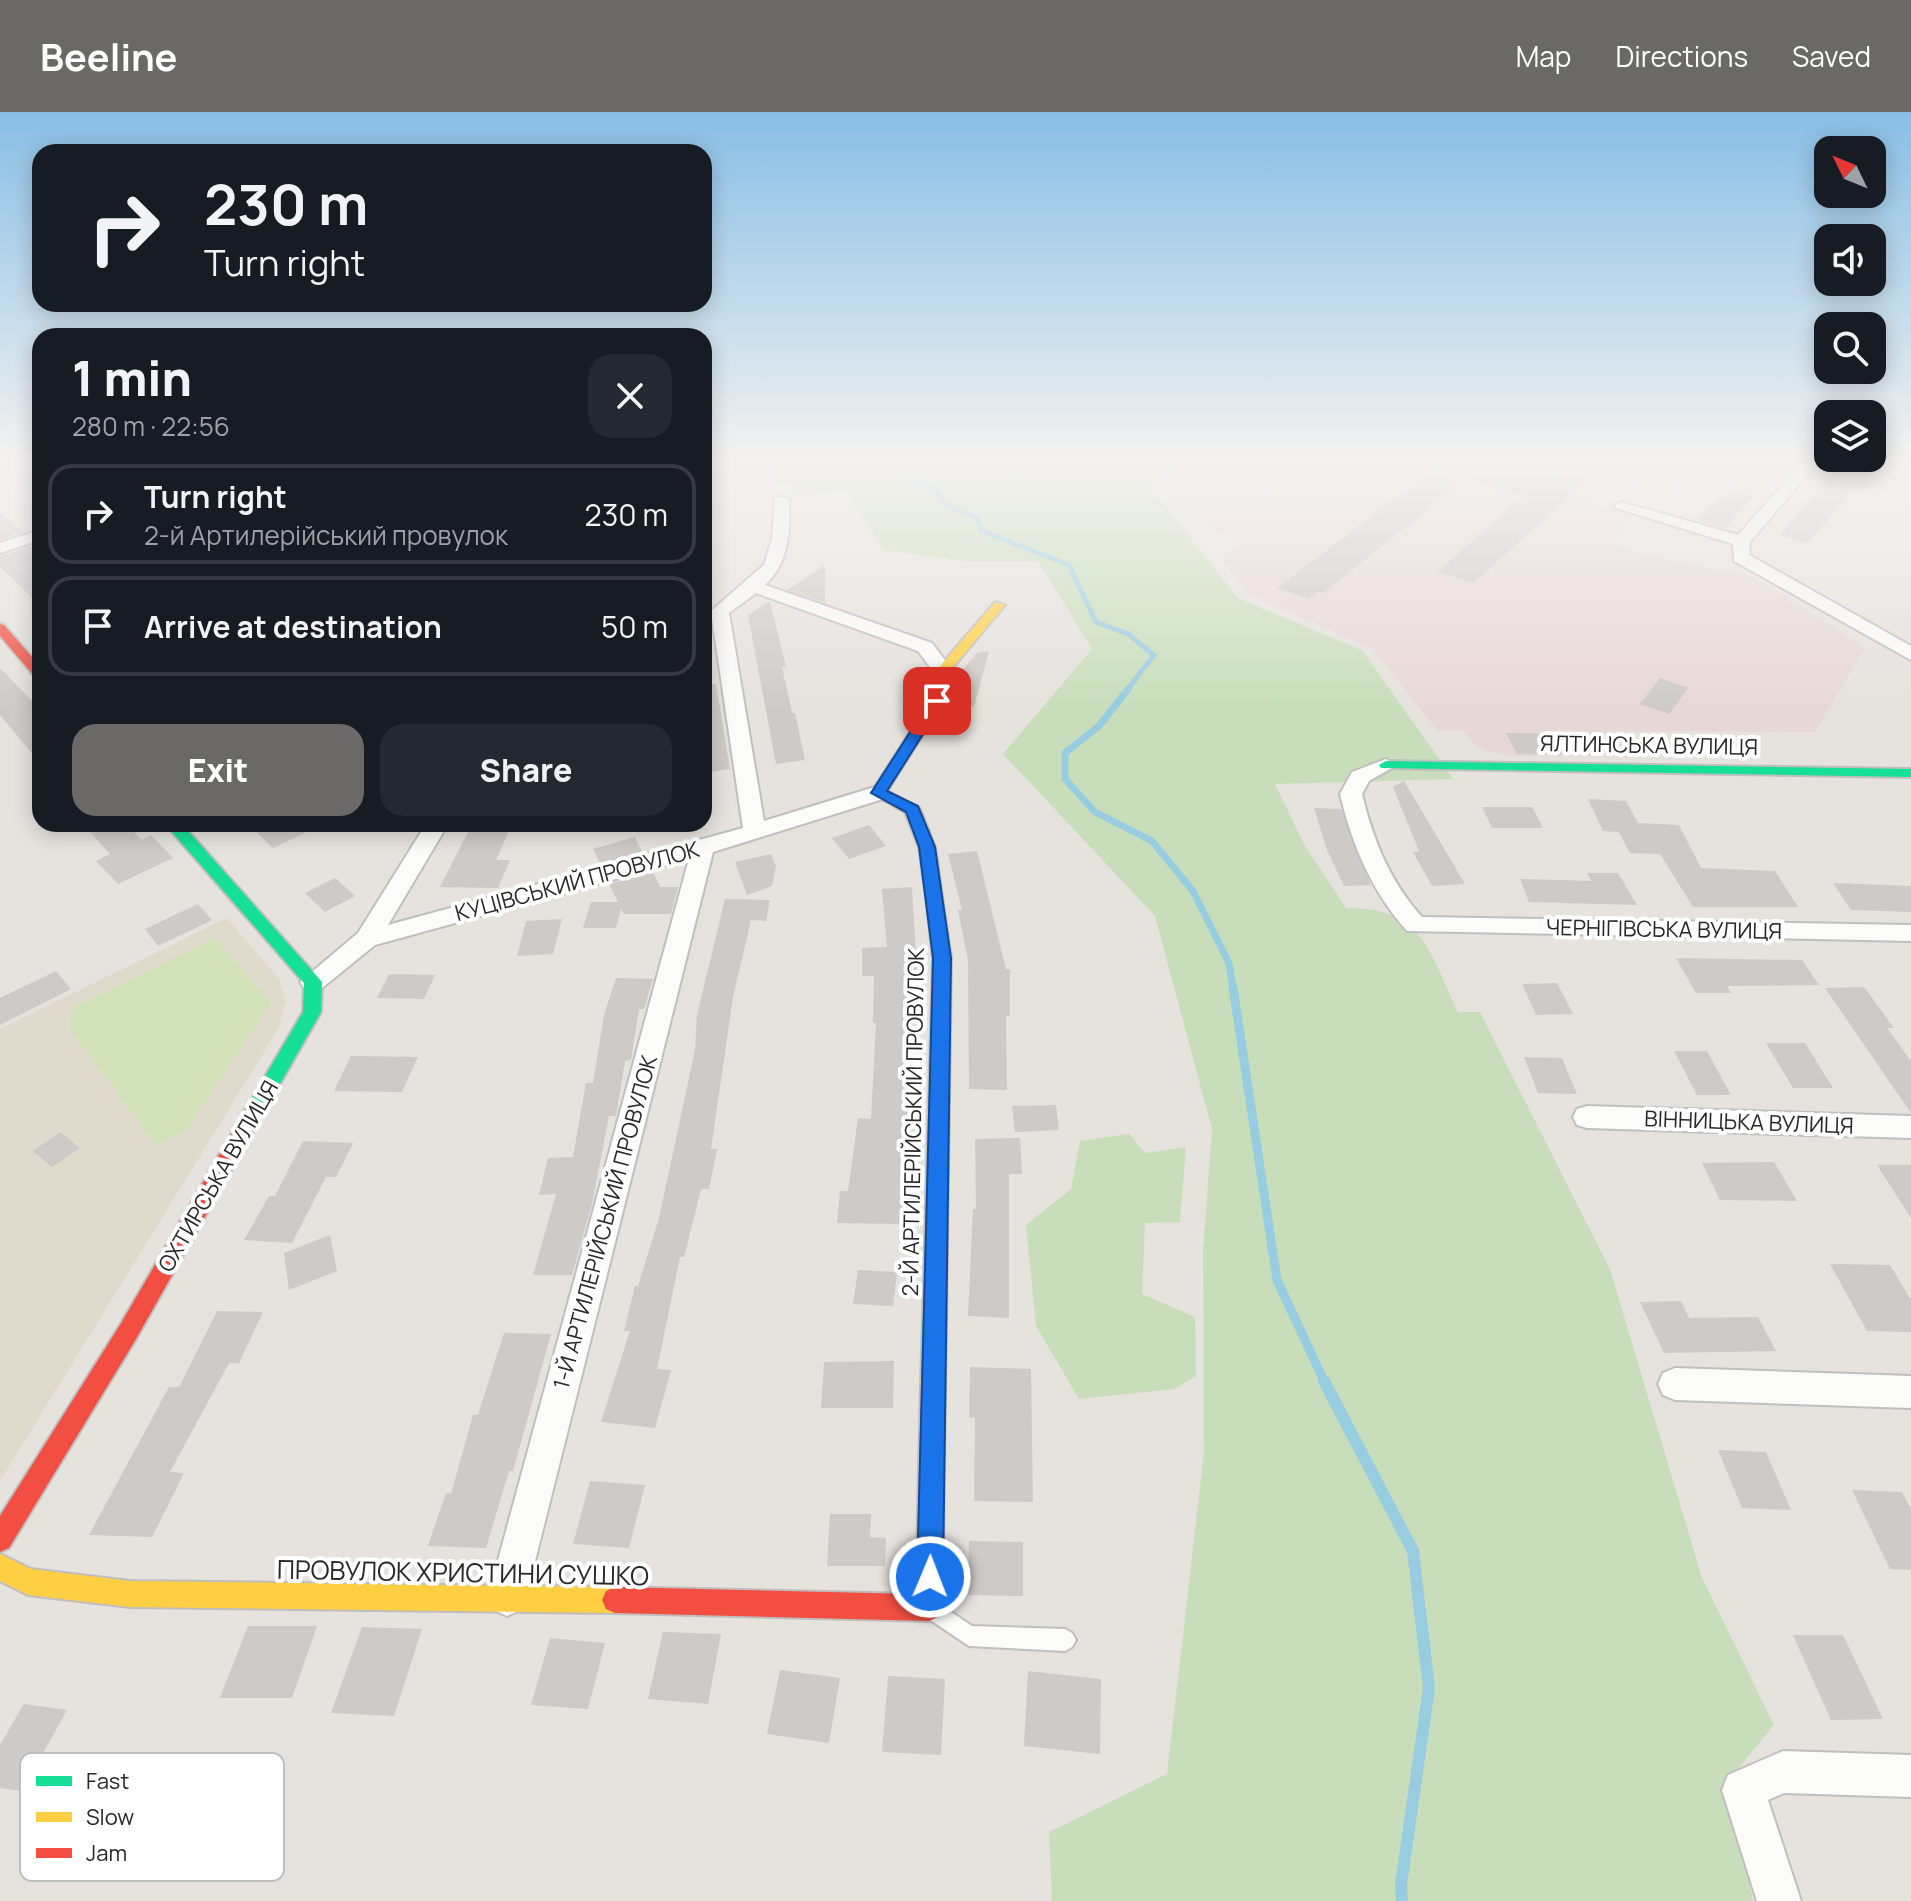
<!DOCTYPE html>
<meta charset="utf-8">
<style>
body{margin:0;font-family:Manrope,sans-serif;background:#242831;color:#f1f3f6;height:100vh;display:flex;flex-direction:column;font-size:30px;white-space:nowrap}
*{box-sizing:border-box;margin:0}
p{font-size:26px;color:#9ea1a6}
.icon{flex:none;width:44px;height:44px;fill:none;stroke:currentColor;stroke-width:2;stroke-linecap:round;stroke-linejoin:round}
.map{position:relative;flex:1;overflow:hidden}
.drawer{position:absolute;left:32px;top:216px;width:680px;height:504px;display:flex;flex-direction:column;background:#171b24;border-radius:24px;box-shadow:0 4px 20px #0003}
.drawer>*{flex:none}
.hud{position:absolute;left:32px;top:32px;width:680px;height:168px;border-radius:24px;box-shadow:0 4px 20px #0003;background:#171b24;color:#f1f3f6;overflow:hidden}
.needle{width:52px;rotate:313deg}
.fabs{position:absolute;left:1814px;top:24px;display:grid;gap:16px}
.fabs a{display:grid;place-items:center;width:72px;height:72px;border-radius:16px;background:#171b24;box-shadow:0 4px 20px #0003;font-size:40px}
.pin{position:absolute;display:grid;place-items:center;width:68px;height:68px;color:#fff;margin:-34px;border-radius:16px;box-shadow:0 4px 12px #0006}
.me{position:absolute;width:88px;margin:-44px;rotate:1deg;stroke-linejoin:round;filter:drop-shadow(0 0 6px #0008)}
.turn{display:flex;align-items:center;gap:28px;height:168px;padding:0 40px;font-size:36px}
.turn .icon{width:104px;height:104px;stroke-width:2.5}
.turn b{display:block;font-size:56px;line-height:68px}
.round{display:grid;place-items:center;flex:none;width:84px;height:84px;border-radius:24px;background:#242831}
.head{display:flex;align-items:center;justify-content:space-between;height:136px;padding:0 40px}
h1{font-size:48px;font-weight:800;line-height:60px}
.button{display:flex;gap:16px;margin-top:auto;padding:16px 40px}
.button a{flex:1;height:92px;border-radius:24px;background:#6a6968;color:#fff;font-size:32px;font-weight:800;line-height:92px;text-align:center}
.button a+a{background:#242831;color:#f1f3f6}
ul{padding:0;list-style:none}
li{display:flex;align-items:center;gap:24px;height:100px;margin:0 16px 12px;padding:0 24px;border:4px solid #363941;border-radius:24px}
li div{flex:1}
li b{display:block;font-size:30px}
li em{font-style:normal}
header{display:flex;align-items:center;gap:48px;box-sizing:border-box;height:112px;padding:0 40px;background:#6a6968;color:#fff}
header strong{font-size:38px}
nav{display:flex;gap:44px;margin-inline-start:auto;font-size:28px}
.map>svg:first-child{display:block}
.education{fill:#e0dacd}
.medical{fill:#e7d8d7}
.green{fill:#c8deba}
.pitch{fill:#d2e2b8}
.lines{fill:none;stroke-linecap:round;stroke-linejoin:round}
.stream-far3{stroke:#98cce1;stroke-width:5}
.stream-far2{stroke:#98cce1;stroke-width:7}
.stream-far1{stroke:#98cce1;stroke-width:9}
.stream{stroke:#98cce1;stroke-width:12}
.building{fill:#cdcac7}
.lane-casing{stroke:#c0bebf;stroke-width:4}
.street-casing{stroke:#c0bebf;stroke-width:4}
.fast-casing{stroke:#c0bebf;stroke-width:4}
.slow-casing{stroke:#c0bebf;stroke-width:4}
.jam-casing{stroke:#c0bebf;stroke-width:4}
.lane{fill:#fbfbfa;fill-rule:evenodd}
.street{fill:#fbfbfa;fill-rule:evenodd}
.fast{fill:#16e098;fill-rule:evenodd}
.slow{fill:#ffcf43;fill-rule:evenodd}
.jam{fill:#f24e42;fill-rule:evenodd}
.route{fill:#1a73e8;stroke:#114b97;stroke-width:2}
.labels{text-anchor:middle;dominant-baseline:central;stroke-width:8;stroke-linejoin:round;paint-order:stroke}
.street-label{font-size:22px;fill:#282828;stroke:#fff}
.near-street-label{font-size:26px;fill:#282828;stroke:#fff}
.key{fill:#fff;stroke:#bebebe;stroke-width:2}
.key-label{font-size:22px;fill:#282828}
</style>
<header>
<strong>Beeline</strong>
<nav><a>Map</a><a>Directions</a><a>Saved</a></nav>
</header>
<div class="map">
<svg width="1911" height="1789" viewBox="0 0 1911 1789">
<rect width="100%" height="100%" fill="#e6e2de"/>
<!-- education -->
<path class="education" d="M227,806L280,868L286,890L279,916L0,1369V917Z"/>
<!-- medical -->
<path class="medical" d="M1196,349H1794L1764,384L1689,365L1670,384L1614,369L1589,391L1632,404L1617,419L1615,436L1752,464L1865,535L1815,620L1614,619L1632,645L1513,644L1490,640L1476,633L1462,618H1437L1373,537L1248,482L1222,447L1241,432L1150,377Z"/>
<!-- green -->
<g class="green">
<path d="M774,349H1188L1149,374L1238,486L1363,539L1453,667L1275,672L1305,734L1346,796C1423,795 1429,840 1458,900H1480L1610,1157L1702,1466L1774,1613L1728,1669L1753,1789H1052L1049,1720L1167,1662L1204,1340L1203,1139L1212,1017L1155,804L1003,642L1092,537L1038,449H963L884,438L846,379L793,383L790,372L775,371Z"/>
<path d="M1129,1022L1145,1041L1186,1035L1180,1110L1145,1111L1142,1182L1195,1205L1196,1264L1174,1277L1079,1287L1036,1214L1026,1113L1071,1077L1080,1029Z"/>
</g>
<!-- pitch -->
<path class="pitch" d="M215,826L271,891L187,1017L157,1034L68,915L73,895Z"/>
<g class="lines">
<!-- stream-far3 -->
<path class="stream-far3" d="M900,349L917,371L935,378L945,393L977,406L982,419L1069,453L1096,510L1128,522L1154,543L1127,578"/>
<!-- stream-far2 -->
<path class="stream-far2" d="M1129,576L1099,614L1065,641V667L1095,700L1152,729L1193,779L1229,851L1233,877"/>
<!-- stream-far1 -->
<path class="stream-far1" d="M1233,875L1277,1168L1325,1271"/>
<!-- stream -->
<path class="stream" d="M1324,1269L1413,1439L1429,1576L1401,1773L1402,1789"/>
</g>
<!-- building -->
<g class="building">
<path d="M1423,349H1522L1586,368L1474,471L1437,460L1524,384L1422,355Z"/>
<path d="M1842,350L1878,360L1862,382L1853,380L1807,431L1780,423Z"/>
<path d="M1428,362L1461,371L1323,481L1318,480L1309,487L1277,476Z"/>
<path d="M1729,378L1754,384L1725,416L1696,408Z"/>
<path d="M0,401L24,420L0,428Z"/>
<path d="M40,432V493L0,455V444Z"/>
<path d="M825,453V491L787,478Z"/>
<path d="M770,489L786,555H782L792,601H795L805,648L776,652L748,503Z"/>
<path d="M989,539L974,595L952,593L960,561L977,541Z"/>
<path d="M0,556L40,597V651L0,603Z"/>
<path d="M1660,566L1688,576L1669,602L1640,592Z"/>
<path d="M704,572H716L730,657L704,661Z"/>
<path d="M1506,621L1608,622L1622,643L1517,642Z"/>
<path d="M1404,669L1465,772L1432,774L1413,740L1419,739L1393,675Z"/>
<path d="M1588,687L1626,689L1638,711L1679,713L1701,756L1775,759L1798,795H1693L1660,742L1630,741L1619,720L1603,719Z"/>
<path d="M1482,695H1532L1543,716H1492Z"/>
<path d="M1314,696L1341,697L1371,773L1344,774L1327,738Z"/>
<path d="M83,712H127L142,728L151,723L173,746L118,772L96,749L110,742Z"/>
<path d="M248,712H323L273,736Z"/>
<path d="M472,712H512L496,748H510L498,776L440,775Z"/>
<path d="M869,713L886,734L849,747L832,726Z"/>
<path d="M635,725L642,740L600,752L593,737Z"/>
<path d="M977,739L1006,857H1010V904H1006L1007,978L969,977L968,848L958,798H962L948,742Z"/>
<path d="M771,742L776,754L772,774L747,783L735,750Z"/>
<path d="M653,760L660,775H678L671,802H624L621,797L616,816H583L591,790H618L609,772Z"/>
<path d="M1587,761H1618L1637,793L1529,790L1520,767L1591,769Z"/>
<path d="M335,766L355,784L325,800L305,781Z"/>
<path d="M1833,771L1911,774V800L1851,798Z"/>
<path d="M912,775L917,862H913L912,943H918L903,1080H906L904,1112L837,1111L840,1079H848L858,1006L871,1007L876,911H873L874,864H862V836L887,835L882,777Z"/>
<path d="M725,787L770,788L766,809L751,808L733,885L711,1037H717L709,1077H701L684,1145H680L657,1257L671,1258L655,1316L601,1310L630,1219H624L635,1174H638L659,1106L695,938L697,903Z"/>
<path d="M198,792L212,808L158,834L145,817Z"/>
<path d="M562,807L553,842L517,844L526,809Z"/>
<path d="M1676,846L1802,848L1819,873L1727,874L1731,881H1696Z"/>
<path d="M56,859L71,877L0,913V886Z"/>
<path d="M389,862L435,863L424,887L377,886Z"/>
<path d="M616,866L653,867L644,897H639L631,948L625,949L616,1004H609L592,1092L572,1163H533L556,1082L539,1083L548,1046L573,1045L586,971H593L604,903Z"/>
<path d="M1557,871L1573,902L1536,903L1522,872Z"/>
<path d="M1864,875L1894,916H1887L1911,949V1001L1825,876Z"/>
<path d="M1766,931H1805L1833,976H1793Z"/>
<path d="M1674,939H1707L1731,983H1697Z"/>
<path d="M351,944L418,945L402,980L334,979Z"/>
<path d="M1524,945L1562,946L1577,982L1538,981Z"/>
<path d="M1056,993L1059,1018L1015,1020L1012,994Z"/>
<path d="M60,1020L80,1036L52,1055L33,1039Z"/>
<path d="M1020,1026L1022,1062H1009V1206L968,1204L973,1097H976L975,1027Z"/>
<path d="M303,1029L353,1031L336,1065H326L292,1131L244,1128L269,1084H275Z"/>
<path d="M1774,1050L1797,1089L1720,1088L1702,1051Z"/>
<path d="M1877,1053H1911V1106Z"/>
<path d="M330,1123L337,1159L289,1178L284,1141Z"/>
<path d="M1830,1152L1890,1153L1911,1188V1220L1867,1219Z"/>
<path d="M858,1158L897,1160L893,1194L853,1192Z"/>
<path d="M1681,1189L1689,1206L1758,1205L1776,1239L1664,1241L1640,1190Z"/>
<path d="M217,1199L263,1200L239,1251H229L170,1360L184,1361L152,1425L89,1423L169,1275H179Z"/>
<path d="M504,1221L551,1222L513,1359H509L486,1436L428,1434L446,1381L451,1382L473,1303H478Z"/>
<path d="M894,1249L893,1296H821L824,1250Z"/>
<path d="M970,1255L1031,1257L1033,1390L974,1389L975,1306L969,1305Z"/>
<path d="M1718,1338L1766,1340L1791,1398L1742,1396Z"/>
<path d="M590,1369L645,1373L629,1436L573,1432Z"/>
<path d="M1852,1378L1902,1380L1911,1397V1458L1890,1457Z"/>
<path d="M830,1402H871L870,1425L886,1426L885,1454H827Z"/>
<path d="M969,1429L1023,1430V1484L968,1483Z"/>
<path d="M248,1514H317L292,1586H220Z"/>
<path d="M362,1515L422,1517L394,1604L331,1601Z"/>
<path d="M663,1520L721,1522L708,1592L648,1587Z"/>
<path d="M1793,1523H1843L1883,1607L1831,1608Z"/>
<path d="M550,1526L605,1531L588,1597L531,1593Z"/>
<path d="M780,1558L840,1566L829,1631L767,1622Z"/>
<path d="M1028,1559L1101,1567L1100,1642L1024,1634Z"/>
<path d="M888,1564L945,1567L941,1643L882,1640Z"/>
<path d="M24,1592L67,1598L22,1679L0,1676V1633Z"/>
</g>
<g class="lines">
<!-- lane casing -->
<g class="lane-casing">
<path id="lane" d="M936,1490L972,1514L1065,1517L1072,1521L1076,1528L1072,1535L1065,1539L969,1534L929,1507L926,1500L929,1493Z"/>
</g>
<!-- street casing -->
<g class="street-casing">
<g id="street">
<path d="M1804,349H1819L1750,430L1749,443L1911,534V548L1734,449L1733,432L1613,395L1621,390L1738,423Z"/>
<path d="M775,384L789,387C790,419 790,449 765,473L932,531L953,559L943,565L936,563L918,539L756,481L729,501L764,709L878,674L889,681L886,686L713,740L526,1485L520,1498L507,1504L494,1498L488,1485L689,747L375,833L322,876H304L300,870L358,821L426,712H448L388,813L743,716L711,499L764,453L772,427Z"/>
<path d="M40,418V428L0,441V431Z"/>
<path d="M1386,647L1397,653L1369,669L1362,682C1373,728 1390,770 1422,805L1911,813V829L1407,819C1372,780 1352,733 1340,682L1352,660Z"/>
<path d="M1587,994L1911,1004V1026L1587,1016L1577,1013L1573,1005L1577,997Z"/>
<path d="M1675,1256L1911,1264V1296L1675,1288L1663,1283L1658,1272L1663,1261Z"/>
<path d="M1783,1639L1911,1643V1685L1784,1681L1768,1688L1801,1789H1757L1722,1678L1728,1663Z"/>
</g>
</g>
<!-- fast casing -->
<g class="fast-casing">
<g id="fast">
<path d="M1386,649L1911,657V665L1381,656L1379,653Z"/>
<path d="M165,712H182L322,870L321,900L261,1005L254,1008L247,1005L244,1000L303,900L304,871Z"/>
<path d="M934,780L942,785L951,846L945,1275L941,1283L933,1286L925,1283L921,1275L933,846L926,785Z"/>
</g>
</g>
<!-- slow casing -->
<g class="slow-casing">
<g id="slow">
<path d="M995,490L1005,493L949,560L944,589L887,679L920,697L935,735L942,785L934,790L926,785L919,735L905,700L871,681L930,589L936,559Z"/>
<path d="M0,1442L31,1457L130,1469L615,1475L624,1479L628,1488L624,1497L615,1501L130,1495L28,1483L0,1469Z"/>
</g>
</g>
<!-- jam casing -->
<g class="jam-casing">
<g id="jam">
<path d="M0,512L4,513L40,554V566L35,565L0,524Z"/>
<path d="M254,992L261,995L264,1000L136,1227L9,1436L0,1440V1404L120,1213L247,995Z"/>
<path d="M933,1264L941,1267L945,1275L942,1496L938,1505L929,1509L615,1501L606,1497L602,1488L606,1479L615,1475L916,1482L921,1275L925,1267Z"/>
</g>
</g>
<!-- lane -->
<use href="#lane" class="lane"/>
<!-- street -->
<use href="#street" class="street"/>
<!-- fast -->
<use href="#fast" class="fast"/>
<!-- slow -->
<use href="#slow" class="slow"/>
<!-- jam -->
<use href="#jam" class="jam"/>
</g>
<!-- sky -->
<linearGradient id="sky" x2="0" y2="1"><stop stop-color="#88bee5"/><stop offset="0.58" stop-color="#f4f2f0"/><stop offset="1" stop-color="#f4f2f0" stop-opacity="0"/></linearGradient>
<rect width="1911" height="599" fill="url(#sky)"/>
<!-- route -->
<path class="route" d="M937,584L944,589L887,679L918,694L935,735L951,846L943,1465L939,1474L930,1478L921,1474L917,1465L933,846L919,735L906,700L871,681L930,589Z"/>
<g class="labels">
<!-- street labels -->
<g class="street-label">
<text transform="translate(1649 633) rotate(1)">ЯЛТИНСЬКА ВУЛИЦЯ</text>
<text transform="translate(577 769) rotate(-15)">КУЦІВСЬКИЙ ПРОВУЛОК</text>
<text transform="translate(1664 817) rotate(1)">ЧЕРНІГІВСЬКА ВУЛИЦЯ</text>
<text transform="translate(913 1010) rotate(-89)">2-Й АРТИЛЕРІЙСЬКИЙ ПРОВУЛОК</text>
<text transform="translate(1749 1010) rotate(2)">ВІННИЦЬКА ВУЛИЦЯ</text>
<text transform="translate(218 1064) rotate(-60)">ОХТИРСЬКА ВУЛИЦЯ</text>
<text transform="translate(605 1110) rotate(-75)">1-Й АРТИЛЕРІЙСЬКИЙ ПРОВУЛОК</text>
</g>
<!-- near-street labels -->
<g class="near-street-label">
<text transform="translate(463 1460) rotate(1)">ПРОВУЛОК ХРИСТИНИ СУШКО</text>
</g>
</g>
<!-- legend -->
<rect x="20" y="1641" width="264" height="128" rx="12" class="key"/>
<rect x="36" y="1664" width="36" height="10" fill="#16e098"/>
<rect x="36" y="1700" width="36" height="10" fill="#ffcf43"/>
<rect x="36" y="1736" width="36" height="10" fill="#f24e42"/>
<g class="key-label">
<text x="86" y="1677">Fast</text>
<text x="86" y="1713">Slow</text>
<text x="86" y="1749">Jam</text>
</g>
</svg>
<div class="fabs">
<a><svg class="needle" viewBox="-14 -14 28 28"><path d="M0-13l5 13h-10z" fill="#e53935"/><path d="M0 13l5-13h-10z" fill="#9ea1a6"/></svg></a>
<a><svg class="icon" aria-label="sound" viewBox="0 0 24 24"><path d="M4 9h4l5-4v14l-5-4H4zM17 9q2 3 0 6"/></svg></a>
<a><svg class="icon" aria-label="search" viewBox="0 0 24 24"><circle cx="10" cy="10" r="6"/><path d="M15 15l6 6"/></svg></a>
<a><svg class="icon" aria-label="layers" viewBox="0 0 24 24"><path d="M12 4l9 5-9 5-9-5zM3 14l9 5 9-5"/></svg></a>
</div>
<div class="pin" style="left:937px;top:589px;background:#d93025"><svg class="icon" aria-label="arrive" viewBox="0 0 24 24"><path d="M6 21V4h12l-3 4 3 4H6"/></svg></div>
<svg class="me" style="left:930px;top:1465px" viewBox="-20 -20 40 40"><circle r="17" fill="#1a73e8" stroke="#fff" stroke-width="3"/><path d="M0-11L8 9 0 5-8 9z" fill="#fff"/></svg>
<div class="hud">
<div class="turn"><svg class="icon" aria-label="right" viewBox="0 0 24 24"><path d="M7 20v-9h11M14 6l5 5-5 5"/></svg><div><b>230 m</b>Turn right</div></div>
</div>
<section class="drawer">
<div class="head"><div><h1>1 min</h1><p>280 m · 22:56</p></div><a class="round"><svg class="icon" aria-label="close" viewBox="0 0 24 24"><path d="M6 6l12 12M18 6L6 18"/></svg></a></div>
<ul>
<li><svg class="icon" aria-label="right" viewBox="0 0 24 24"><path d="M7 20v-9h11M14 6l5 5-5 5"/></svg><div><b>Turn right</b><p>2-й Артилерійський провулок</p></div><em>230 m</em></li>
<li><svg class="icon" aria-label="arrive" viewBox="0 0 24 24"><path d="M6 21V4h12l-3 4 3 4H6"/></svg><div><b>Arrive at destination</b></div><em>50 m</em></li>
</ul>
<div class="button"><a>Exit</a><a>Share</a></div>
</section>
</div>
